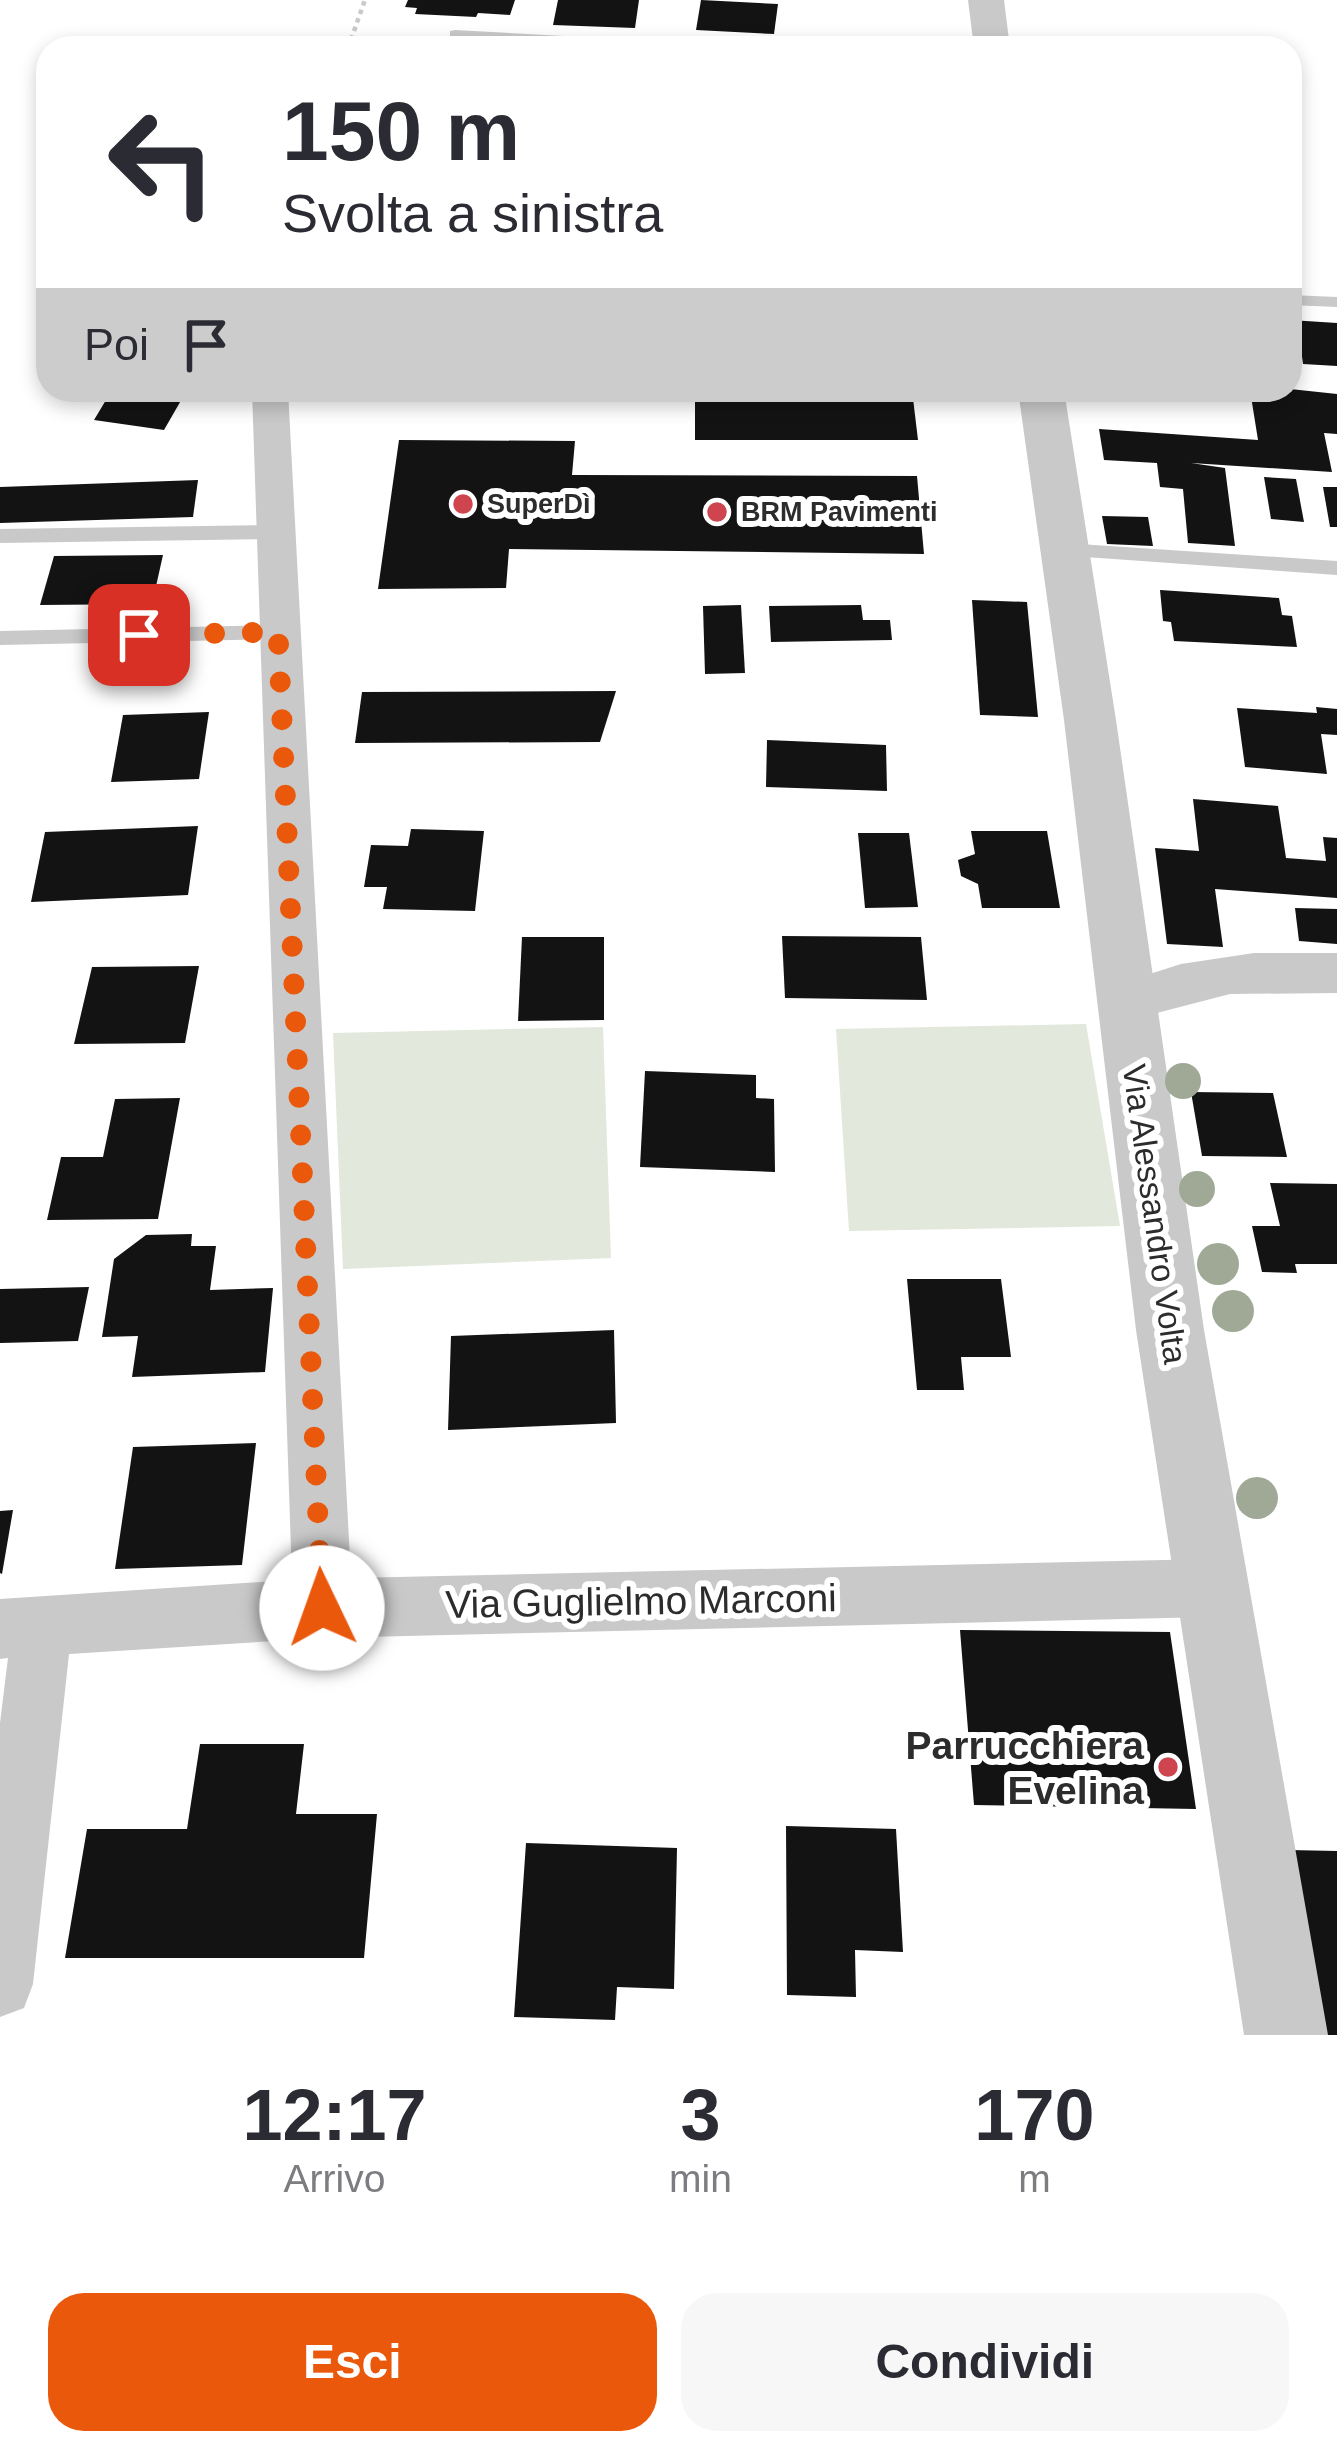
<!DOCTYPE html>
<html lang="it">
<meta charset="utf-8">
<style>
body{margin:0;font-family:Arial,sans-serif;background:#f7f7f7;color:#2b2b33;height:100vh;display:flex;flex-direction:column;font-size:45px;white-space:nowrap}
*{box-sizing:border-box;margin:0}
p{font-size:39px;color:#7c7c81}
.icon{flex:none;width:66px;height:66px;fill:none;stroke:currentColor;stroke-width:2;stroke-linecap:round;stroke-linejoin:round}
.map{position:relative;height:2035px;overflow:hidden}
.side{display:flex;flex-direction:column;background:#fff;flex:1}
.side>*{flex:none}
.hud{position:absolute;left:36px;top:36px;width:1266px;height:366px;border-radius:36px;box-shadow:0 6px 18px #0003;background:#fff;color:#2b2b33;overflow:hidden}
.pin{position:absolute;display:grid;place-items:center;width:102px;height:102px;color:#fff;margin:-51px;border-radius:24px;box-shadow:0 6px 18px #0006}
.me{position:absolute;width:132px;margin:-66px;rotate:357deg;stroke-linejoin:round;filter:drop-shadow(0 0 9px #0008)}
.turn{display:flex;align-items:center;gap:42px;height:252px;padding:0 48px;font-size:54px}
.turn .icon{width:156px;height:156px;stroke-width:2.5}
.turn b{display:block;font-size:84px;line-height:102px}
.then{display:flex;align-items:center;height:114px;padding:0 48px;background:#0003;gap:24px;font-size:45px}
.eta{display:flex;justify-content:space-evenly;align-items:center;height:204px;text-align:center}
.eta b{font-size:72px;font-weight:700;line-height:84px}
.cta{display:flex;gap:24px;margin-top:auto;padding:24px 48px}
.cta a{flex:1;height:138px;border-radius:36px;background:#ea580c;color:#fff;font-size:48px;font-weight:700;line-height:138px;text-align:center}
.cta a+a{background:#f7f7f7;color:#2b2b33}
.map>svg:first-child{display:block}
.green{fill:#e2e8db}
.building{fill:#131313}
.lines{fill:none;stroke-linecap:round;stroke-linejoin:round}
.path{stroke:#c9c9c9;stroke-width:4.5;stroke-dasharray:4.5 4.5;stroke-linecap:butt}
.service{fill:#c9c9c9;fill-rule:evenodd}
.minor{fill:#c9c9c9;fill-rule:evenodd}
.tertiary{fill:#c9c9c9;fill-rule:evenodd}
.tree{fill:#9fa996}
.route{stroke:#ea580c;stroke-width:21;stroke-dasharray:0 37.8}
.poi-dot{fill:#ce444f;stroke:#fff;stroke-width:4.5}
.labels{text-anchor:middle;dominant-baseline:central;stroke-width:12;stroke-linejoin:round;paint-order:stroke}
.far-poi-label{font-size:27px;font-weight:bold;fill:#2c2c2c;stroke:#fff;text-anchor:start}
.street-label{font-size:33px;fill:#2c2c2c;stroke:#fff}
.near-street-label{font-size:39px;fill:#2c2c2c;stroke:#fff}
.near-poi-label{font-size:39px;font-weight:bold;fill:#2c2c2c;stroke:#fff;text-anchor:end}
</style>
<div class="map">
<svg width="1337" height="2035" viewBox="0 0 1337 2035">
<rect width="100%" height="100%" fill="#fff"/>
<!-- green -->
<g class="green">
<path d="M1086,1024L1120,1226L849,1231L836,1029Z"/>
<path d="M603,1027L611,1258L343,1269L333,1033Z"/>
</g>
<!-- building -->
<g class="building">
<path d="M408,0H515L510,15L478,13L476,17L415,14L417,8L405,7Z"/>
<path d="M558,0H639L635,28L553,25Z"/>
<path d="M701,0L778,4L774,34L696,30Z"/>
<path d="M1126,37L1247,44V48H1127Z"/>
<path d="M1290,320L1337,323V366L1303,364L1301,349L1293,348Z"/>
<path d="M1290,389L1337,394V434L1324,433L1332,472L1191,463L1225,468L1235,546L1188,543L1183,489L1160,487L1157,463L1104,460L1099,429L1258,440L1250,390Z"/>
<path d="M112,390H187L164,430L94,420Z"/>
<path d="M343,390H434V398L341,401Z"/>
<path d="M464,390H505V398L464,400Z"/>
<path d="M695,390H912L918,440H695Z"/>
<path d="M399,440L575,441L572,475L917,476L924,554L509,549L506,588L378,589Z"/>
<path d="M1264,477L1296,479L1304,522L1271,519Z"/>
<path d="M198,480L193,517L0,523V487Z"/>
<path d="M1323,487H1337V527H1330Z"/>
<path d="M1102,516L1148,517L1153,546L1107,544Z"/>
<path d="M163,555L152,604L40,605L54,556Z"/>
<path d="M1160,590L1279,598L1282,615L1292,616L1297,647L1174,641L1171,622L1163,621Z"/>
<path d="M972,600L1027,602L1038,717L980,715Z"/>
<path d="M741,605L745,673L705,674L703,606Z"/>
<path d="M861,605L863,620H890L892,640L771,642L769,606Z"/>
<path d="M616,691L600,742L355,743L362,692Z"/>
<path d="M1316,707L1337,709V735L1321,734L1327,774L1245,767L1237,708L1317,713Z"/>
<path d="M209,712L199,779L111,782L123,715Z"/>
<path d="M767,740L886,745L887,791L766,787Z"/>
<path d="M1193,799L1278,806L1286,858L1326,861L1323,837L1337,838V898L1215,889L1223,947L1167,944L1155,848L1199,851Z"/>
<path d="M198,826L188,895L31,902L45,832Z"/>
<path d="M411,829L484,831L475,911L383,909L387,887H364L371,845L408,846Z"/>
<path d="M971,831H1047L1060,908H982L978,884L961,876L958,860L975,854Z"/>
<path d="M858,833H909L918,907L865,908Z"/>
<path d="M1295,908L1337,909V944L1299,941Z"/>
<path d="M782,936L921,937L927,1000L785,998Z"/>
<path d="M522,937H604V1020L518,1021Z"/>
<path d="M199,966L185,1043L74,1044L92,967Z"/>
<path d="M645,1071L756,1075V1098L774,1099L775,1172L640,1167Z"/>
<path d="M1191,1092L1273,1093L1287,1157L1202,1156Z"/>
<path d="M180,1098L158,1219L47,1220L61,1157H103L115,1099Z"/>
<path d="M1270,1183L1337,1184V1264H1295L1297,1273L1262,1272L1252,1226H1280Z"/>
<path d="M192,1234L191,1246H216L210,1290L273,1288L265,1372L132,1377L138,1336L102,1337L114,1259L146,1235Z"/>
<path d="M907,1279H1001L1011,1357H961L964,1390H917Z"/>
<path d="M89,1287L78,1341L0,1343V1289Z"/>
<path d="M614,1330L616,1423L448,1430L451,1336Z"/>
<path d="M256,1443L242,1565L115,1569L133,1447Z"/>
<path d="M13,1510L2,1574L0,1573V1511Z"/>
<path d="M960,1630L1170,1632L1196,1809L974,1805Z"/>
<path d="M200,1744H304L296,1814H377L364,1958H65L87,1829H187Z"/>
<path d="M786,1826L896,1829L903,1952L855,1950L856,1997L787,1995Z"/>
<path d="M526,1843L677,1848L674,1989L617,1987L615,2020L514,2017Z"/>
<path d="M1289,1850L1337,1851V2035H1320Z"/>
</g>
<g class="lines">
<!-- path -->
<path class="path" d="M348,48L365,0"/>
<!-- service -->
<g class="service">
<path d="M455,30L713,44L720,48H632L450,37V31Z"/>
<path d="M1290,295L1337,297V307L1290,305Z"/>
<path d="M274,525L284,532L274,539L0,543V529Z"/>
<path d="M1064,543L1337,561V575L1057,555L1054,550Z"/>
<path d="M277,625L287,632L277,639L0,645V631Z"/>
</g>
<!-- minor -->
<g class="minor">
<path d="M252,390H288L351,1578L1210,1559L1231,1567L1239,1588L1231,1609L1210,1617L323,1638L69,1654L33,1984L24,2008L0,2017V1723L8,1658L0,1659V1599L292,1580Z"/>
<path d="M1254,953H1337V993L1230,994L1126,1021L1109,1015L1102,1001L1109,987L1181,964Z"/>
</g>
<!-- tertiary -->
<g class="tertiary">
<path d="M968,0H1004L1010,48H974Z"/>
<path d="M1018,390H1064L1116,720L1204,1330L1328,2035H1244L1136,1330L1064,720Z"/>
</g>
</g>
<!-- trees -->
<g class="tree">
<circle cx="1183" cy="1081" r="18"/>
<circle cx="1197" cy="1189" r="18"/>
<circle cx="1218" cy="1264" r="21"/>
<circle cx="1233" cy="1311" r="21"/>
<circle cx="1257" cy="1498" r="21"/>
</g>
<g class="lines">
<!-- route -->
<path class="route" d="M139,635L278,632L322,1608"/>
</g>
<!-- markers -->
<g class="poi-dot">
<circle cx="463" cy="504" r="12"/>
<circle cx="717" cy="512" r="12"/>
<circle cx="1168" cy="1767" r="12"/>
</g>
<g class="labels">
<!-- far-poi labels -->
<g class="far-poi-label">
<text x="487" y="504">SuperDì</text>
<text x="741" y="512">BRM Pavimenti</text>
</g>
<!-- street labels -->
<g class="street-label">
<text transform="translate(1155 1214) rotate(82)">Via Alessandro Volta</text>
</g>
<!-- near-street labels -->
<g class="near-street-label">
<text transform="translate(641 1601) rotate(-1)">Via Guglielmo Marconi</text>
</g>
<!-- near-poi labels -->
<g class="near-poi-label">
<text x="1144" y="1745">Parrucchiera<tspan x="1144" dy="45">Evelina</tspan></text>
</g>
</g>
</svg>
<div class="pin" style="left:139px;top:635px;background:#d93025"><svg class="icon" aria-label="arrive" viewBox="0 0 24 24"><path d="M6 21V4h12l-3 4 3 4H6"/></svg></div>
<svg class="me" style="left:322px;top:1608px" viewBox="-20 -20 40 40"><circle r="19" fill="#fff"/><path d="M0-13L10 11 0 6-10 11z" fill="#ea580c"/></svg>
<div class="hud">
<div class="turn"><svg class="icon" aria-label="left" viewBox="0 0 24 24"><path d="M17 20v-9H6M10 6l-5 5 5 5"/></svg><div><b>150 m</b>Svolta a sinistra</div></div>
<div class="then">Poi<svg class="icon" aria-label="arrive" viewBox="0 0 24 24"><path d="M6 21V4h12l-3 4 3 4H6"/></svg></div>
</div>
</div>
<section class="side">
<div class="eta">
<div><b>12:17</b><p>Arrivo</p></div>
<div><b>3</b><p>min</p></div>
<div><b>170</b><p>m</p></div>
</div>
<div class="cta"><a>Esci</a><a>Condividi</a></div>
</section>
